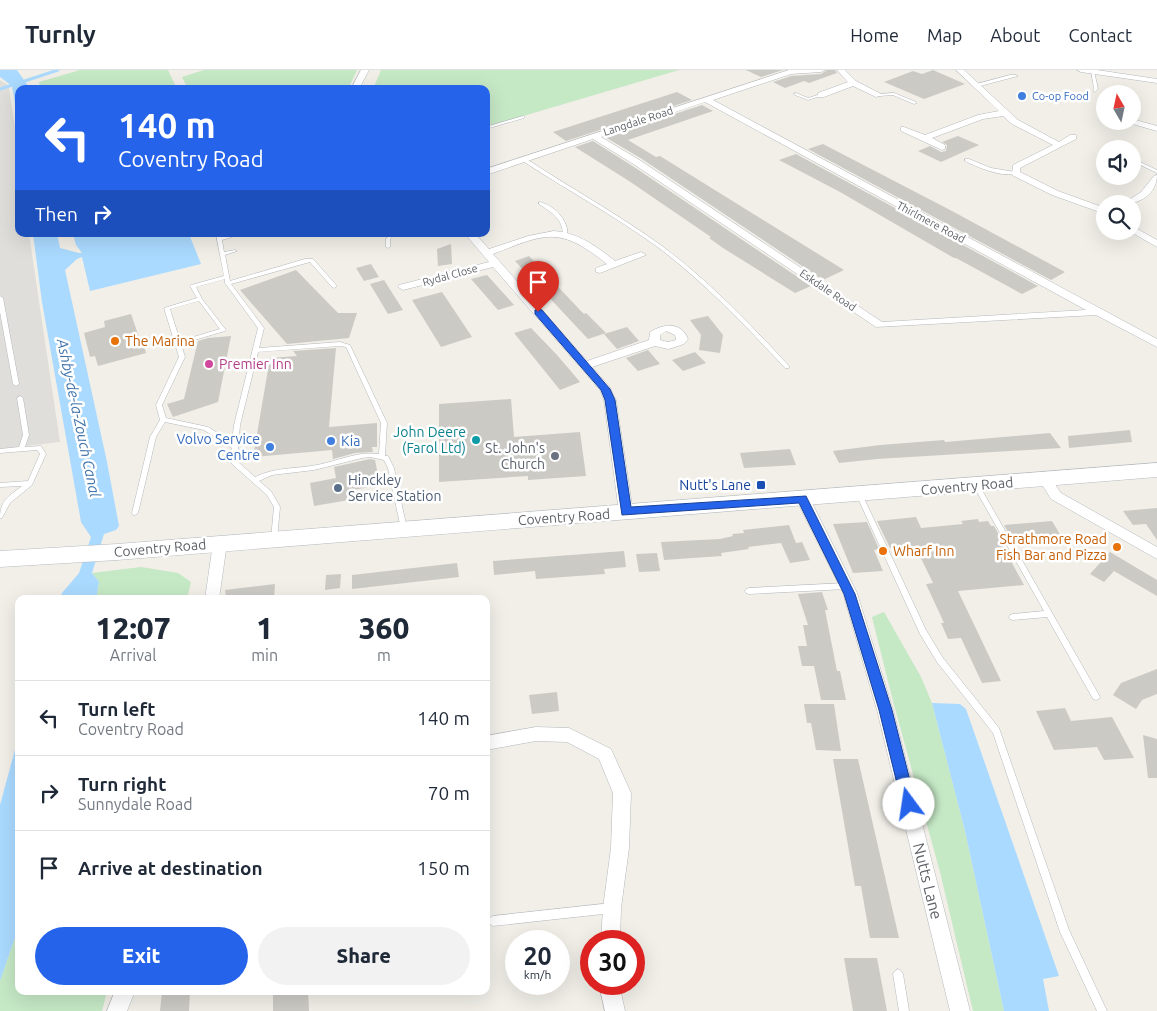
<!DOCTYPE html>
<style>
body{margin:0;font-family:Ubuntu,sans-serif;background:#f2f2f3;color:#1f2937;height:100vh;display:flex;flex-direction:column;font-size:19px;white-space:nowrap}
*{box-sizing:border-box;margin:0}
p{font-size:16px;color:#747a83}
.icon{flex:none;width:28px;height:28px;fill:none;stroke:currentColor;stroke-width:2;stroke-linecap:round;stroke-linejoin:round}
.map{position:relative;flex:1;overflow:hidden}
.details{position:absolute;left:15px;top:525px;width:475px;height:400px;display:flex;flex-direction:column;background:#fff;border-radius:10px;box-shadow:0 5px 20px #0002}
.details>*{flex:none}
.hud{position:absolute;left:15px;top:15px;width:475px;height:152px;border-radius:10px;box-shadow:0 5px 20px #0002;background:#2563eb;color:#fff;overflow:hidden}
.needle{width:32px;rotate:351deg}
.fabs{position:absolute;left:1096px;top:15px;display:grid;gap:10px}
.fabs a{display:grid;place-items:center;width:45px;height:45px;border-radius:50%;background:#fff;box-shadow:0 5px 20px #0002;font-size:25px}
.speed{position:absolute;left:505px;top:860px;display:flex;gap:10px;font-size:25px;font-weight:700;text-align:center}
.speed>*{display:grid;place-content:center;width:65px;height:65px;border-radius:50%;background:#fff;box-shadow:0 5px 20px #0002;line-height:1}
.speed small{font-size:12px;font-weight:400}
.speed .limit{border:8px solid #d22;background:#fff;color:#111}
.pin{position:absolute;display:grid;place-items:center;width:42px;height:42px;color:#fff;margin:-51px -21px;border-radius:50% 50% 50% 0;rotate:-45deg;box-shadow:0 0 5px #0007}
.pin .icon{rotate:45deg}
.me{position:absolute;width:55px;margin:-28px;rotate:346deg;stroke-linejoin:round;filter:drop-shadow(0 0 4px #0008)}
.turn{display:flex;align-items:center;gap:18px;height:105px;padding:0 20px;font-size:22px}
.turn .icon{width:65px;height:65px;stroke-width:2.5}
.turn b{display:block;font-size:35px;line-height:42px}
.then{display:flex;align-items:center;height:48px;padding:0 20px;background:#0003;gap:10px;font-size:19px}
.eta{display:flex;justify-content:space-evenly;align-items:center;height:85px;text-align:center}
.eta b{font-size:30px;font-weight:800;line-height:35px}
.cta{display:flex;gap:10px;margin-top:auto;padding:10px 20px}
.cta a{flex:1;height:58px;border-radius:30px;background:#2563eb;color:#fff;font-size:20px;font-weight:800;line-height:58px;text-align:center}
.cta a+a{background:#f2f2f3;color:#1f2937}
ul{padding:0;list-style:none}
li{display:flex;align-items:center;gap:15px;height:75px;padding:0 20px;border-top:1px solid #e0e1e3}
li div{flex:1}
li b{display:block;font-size:19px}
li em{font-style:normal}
header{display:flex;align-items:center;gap:30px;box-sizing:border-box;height:70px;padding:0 25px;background:#fff;border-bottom:1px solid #e0e1e3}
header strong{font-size:24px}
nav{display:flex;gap:28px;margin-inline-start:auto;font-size:18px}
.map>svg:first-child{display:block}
.industrial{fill:#e0deda}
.green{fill:#c5e8c5}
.water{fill:#aadaff}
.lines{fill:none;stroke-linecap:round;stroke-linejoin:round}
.stream{stroke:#aadaff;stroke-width:3}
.building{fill:#cccac5}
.service-casing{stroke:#b5b8bc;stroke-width:1}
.minor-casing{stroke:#b5b8bc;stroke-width:1}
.secondary-casing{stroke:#b6babf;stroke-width:1}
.service{fill:#fff;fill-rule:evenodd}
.minor{fill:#fff;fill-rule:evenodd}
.secondary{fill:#fff;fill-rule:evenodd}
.route{fill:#2563eb;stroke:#184099}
.shop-dot{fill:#3f7fe0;stroke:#fff;stroke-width:2}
.food-dot{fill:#e8710a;stroke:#fff;stroke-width:2}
.hotel-dot{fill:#d1479c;stroke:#fff;stroke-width:2}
.culture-dot{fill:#0f9aa8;stroke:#fff;stroke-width:2}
.worship-dot{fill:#6b7280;stroke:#fff;stroke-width:2}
.transit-dot{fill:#1a4fb4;stroke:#fff;stroke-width:2}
.service-dot{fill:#5c6f8a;stroke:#fff;stroke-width:2}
.labels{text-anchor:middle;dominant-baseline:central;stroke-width:5;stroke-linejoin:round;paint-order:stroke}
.far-shop-label{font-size:11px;fill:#366cbe;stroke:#fff;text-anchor:start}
.far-street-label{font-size:11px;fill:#5f6368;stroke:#fff}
.food-label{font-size:14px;fill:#c56008;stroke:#fff;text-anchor:start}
.hotel-label{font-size:14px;fill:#b23c85;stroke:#fff;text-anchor:start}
.culture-label{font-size:14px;fill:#0d838f;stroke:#fff;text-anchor:end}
.shop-label{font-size:14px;fill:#366cbe;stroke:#fff;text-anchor:end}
.worship-label{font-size:14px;fill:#5b616d;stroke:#fff;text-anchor:end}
.service-label{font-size:14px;fill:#4e5e75;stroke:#fff;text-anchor:start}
.transit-label{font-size:14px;fill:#164399;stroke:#fff;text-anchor:end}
.street-label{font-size:14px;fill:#5f6368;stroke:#fff}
.water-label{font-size:15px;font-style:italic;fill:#4174aa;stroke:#fff}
.near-street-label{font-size:16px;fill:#5f6368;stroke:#fff}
</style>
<header>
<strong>Turnly</strong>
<nav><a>Home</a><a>Map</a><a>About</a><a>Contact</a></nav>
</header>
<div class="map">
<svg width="1157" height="941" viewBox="0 0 1157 941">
<rect width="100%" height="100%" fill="#f1efe8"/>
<!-- industrial -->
<path class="industrial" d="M0,10L8,15L9,19L19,83V164H29L60,372L0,379Z"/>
<!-- green -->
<g class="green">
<path d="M80,0H168L177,19H40L39,12Z"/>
<path d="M204,0H357L348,19H188L182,7Z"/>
<path d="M381,0H679L486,57V19H373Z"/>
<path d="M141,497L178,503L191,512L187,529H96L99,512L92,503Z"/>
<path d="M884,542L921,607L932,633L965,761L1004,941H973L940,802L894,635L872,547Z"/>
<path d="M19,856V921H107L102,941H0V911Z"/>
</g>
<!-- water -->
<g class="water">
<path d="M0,0H17L30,19H19V58L12,16L0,7Z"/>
<path d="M33,164H57L60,178L79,183H82L76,175L73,164H189L201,194L90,221L82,187L77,189L65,200L107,392L119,456L116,460L104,464L92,503L99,512L96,529H60L62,523L79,503L91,467L81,452L42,232Z"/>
<path d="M932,633L960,634L966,639L1059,906L1043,909L1049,941H1004L965,761Z"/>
<path d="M19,665V856L0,911V735Z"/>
</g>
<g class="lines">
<!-- stream -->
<path class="stream" d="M0,19L58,0"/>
</g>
<!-- building -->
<g class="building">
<path d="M746,0H783L761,7Z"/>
<path d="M827,0H835L837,3L809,13L804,11L785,18L773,12L791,6L821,4Z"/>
<path d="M933,0L965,14L924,29L884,12L913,1L922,4Z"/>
<path d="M677,22L692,30L566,71L553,62Z"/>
<path d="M702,35L713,41L628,70L656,87L660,86L844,200L823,210L642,89L605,67Z"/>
<path d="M958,66L979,75L941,92L918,81L930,76L941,82L946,81L947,75L942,72Z"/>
<path d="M593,71L634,97L811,216L795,223L723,178L709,168L711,167L629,111L575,77Z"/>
<path d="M823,74L952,141L1065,202L1051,210L808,79Z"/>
<path d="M796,84L1038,216L1022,224L956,188H954L840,122L779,90Z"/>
<path d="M451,174L452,194L438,196L437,179Z"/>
<path d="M529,186L580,240L584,244L586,243L606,263L588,269L515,191Z"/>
<path d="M371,194L379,207L364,211L356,198Z"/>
<path d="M296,200L338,243H357L349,268L287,274L240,220Z"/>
<path d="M487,205L514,235L498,240L471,209Z"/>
<path d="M384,210L403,240L388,244L370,214Z"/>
<path d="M442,222L472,267L441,277L412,230Z"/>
<path d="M131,244L140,270H142L146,283L98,296L95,286L90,287L84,263L105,257L104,251Z"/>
<path d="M708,246L723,265L720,283L699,280L701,265L690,250Z"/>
<path d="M627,257L639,271L617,279L604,264Z"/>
<path d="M531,258L557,285L580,312L560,320L514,263Z"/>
<path d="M231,266L218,332L173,347L167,334L184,329L198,271L208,268Z"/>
<path d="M336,278L329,357L377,353V377H372L373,382L355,383L333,389L332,380L253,387L270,288L297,286L293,281Z"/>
<path d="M648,280L660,294L638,301L626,288Z"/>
<path d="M695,282L706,293L683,301L672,290Z"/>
<path d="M511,329L514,367L580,362L586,406L528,410V406L439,412V334Z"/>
<path d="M1130,360L1132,372L1069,378L1068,366Z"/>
<path d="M1050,363L1061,378L877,389L839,393L833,381L880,375L944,370L945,372Z"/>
<path d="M790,379L796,395L744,398L740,383Z"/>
<path d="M370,389L375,390L380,415L348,421L349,430L314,436L310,413L336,408L334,397Z"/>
<path d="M1157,438V470L1146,454L1133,455L1123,441Z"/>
<path d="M916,447L921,458L963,454L961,451L978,449L979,452L988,451L991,456H994L1005,475H1002L1024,515L958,521L1001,611L982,613L961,568L948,569L941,553H944L926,514L933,513L915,476L890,478L877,451Z"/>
<path d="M1052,451L1061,466L1043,467L1045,471L1015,474L1004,455Z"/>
<path d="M867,452L879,479L874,480L883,501L853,503L833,454Z"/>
<path d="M789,455L796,473L802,472L810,490L790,493L781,473L748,477L749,479L721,483L722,486L664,490L661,472L720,469L733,466L732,464L744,463L743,460Z"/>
<path d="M624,481L626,497L604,499L605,504L536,509L535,501L494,505L493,491Z"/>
<path d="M1110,482L1157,510V526L1114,501L1104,512L1090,504Z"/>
<path d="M657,483L660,501L639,502L636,484Z"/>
<path d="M457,493L459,507L352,519V505Z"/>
<path d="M341,504L340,518L325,520L326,505Z"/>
<path d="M275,514L274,529H226L225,520Z"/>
<path d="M822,522L828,540H825L837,601H840L846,630H821L814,596H802L798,576H807L803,555H808L798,524Z"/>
<path d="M1157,599V624L1142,630L1136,639L1113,625L1121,613Z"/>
<path d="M557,622L559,641L532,644L529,625Z"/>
<path d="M804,634H834L841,681L816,680L811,653H807Z"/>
<path d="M1065,638L1071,651L1112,647L1134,688L1104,690L1097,677L1054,680L1036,641Z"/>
<path d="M1143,665L1157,669V708H1148Z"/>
<path d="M833,689H858L899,868H870L861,816H855Z"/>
<path d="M844,888H877L887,941H853Z"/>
<path d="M162,921H190L189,941H160Z"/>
<path d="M273,921H308L309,941H273Z"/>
</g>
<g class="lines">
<!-- service casing -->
<g class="service-casing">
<g id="service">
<path d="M1091,0L1094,1L1098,19L1095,22L1093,21L1094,19Z"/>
<path d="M1010,5H1016L1018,6L980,16H975L973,15Z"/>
<path d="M796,23L808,28L821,24L823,25L808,30L795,25L794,24Z"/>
<path d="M894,23L916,32L917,33L914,34L893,25L879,26L877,25L879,24Z"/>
<path d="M523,46H524V48L486,59V57Z"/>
<path d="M521,88H525C570,118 618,144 662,176C709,211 749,253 789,296V298H785C746,256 705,213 659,178C615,146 567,120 521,90Z"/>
<path d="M1132,88L1157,100V103L1132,91Z"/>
<path d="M965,89H969L991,98L1015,102L1017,103C1003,108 979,98 965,91Z"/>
<path d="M539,132C553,134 570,151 567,166L563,165C563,149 551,142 539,134Z"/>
<path d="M216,164H220L221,167L230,166L232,167L222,170L224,182L235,180L237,181L225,185L230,211L305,189H313L337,216L334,218L332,217L310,192L231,214L264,258L259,278L340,272L350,275L387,353L385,386H388L394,398L407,459L406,461L404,462L401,459L388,398L384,390L370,387L362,388L314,400L272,405L259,411L271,421L280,437L277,469L276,471H272L271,469L274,437L267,425L232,394L231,392L232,378L204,360L165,352L156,367L138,443L135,445H133L132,443L150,367L160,350L156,335L179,287L164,238L197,228L190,216L191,215L224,206ZM225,209V213L258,258L234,355L232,372L208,357L166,348L162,335L185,287L181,274L225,261L226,260L202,229L196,217ZM199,231L220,259L180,271L170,239ZM340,276L346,277L381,353L379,384C357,381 338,391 317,395C296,399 275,397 255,407L237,391L240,355L258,282Z"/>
<path d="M391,164H395L390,169V177L388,178L386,177V169Z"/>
<path d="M0,226L3,228L19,314L16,316L13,314L0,242Z"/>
<path d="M20,326L23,328L29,365L25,377L41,376L46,384L32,415L10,433L2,448H0C0,430 9,426 22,416L0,417V413L28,411L40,384L37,380L0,383V379L19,377L23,365L17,328Z"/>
<path d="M974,413H978L979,415L1099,625L1100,627L1099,629L1096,630L1093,629L1047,547L1013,550L1010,549L1009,547L1010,545L1013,544L1044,541L973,415Z"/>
<path d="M857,422H861L862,424L926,560L943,588L999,658L1069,860L1107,941H1097L1060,862L993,663L937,592L920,564L856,424Z"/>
<path d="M846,513L849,514L850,516L849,518L846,519L749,524L746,523L745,521L746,519L749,518Z"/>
<path d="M612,833L615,835L617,838L615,841L612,843L493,856L490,854L488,851L490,848L493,846Z"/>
<path d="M898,899L901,901L903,904L909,941H899L893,904L895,901Z"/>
</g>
</g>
<!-- minor casing -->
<g class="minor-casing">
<g id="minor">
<path d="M361,0H369L359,19H351Z"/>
<path d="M789,0H825L821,2L791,4L713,30L1157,269V277L1096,245L876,257L635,95L593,69L486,105V99ZM705,32L1086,240L882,252L641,91L601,67Z"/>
<path d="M837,0H845L856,11L883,25L876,27L853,16L824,27H818V23L848,12Z"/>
<path d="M956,0H964L1018,50L1059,72L1070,65H1076V69L1020,98V102L1058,121L1105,138V144L1052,125L1012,105L1013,95L1053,75L1012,54L1003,46L983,49L932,68L945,75V79L942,80L901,61V57H904L925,65L978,45L999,41Z"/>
<path d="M1077,0H1097L1157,9V13L1081,2Z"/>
<path d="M1132,49L1157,56V61L1129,53L1128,51H1132Z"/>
<path d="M1157,105C1157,125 1139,134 1123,134L1141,122L1154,106Z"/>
<path d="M1132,156L1157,170V177L1129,161H1132Z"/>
<path d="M554,161C579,163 596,176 615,191L641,182L646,185L600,203L596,202V198L607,194C559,156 547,163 493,184L587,291L649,270L650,262C663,254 681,251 688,269L684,274L672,278L668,279L655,276L592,297L609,316L616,330L633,442L631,445H621L619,442L604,330L600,320L493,197L403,220L398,217L399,215L489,192L465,164H475L489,179L528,166ZM666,261L675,265L676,270L668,272L660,270V265Z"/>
<path d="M1045,405L1050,407L1061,423L1157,477V489L1051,429L1039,410L1040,407Z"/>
<path d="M803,424L808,426L810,429L857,523L893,640L970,941H950L877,640L843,523L796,429L798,426Z"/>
<path d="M220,468L225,469L227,473L219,529H205L213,473L215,469Z"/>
<path d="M536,657L569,658L611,679L631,723L629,778L621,838L620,871H601L603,838L611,778L613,723L599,689L567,672L536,671L486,680V666Z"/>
<path d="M599,914H619L625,941H605Z"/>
<path d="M115,921H135L127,941H107Z"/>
</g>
</g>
<!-- secondary casing -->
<g class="secondary-casing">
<path id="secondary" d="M1157,393V407L117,490L0,497V481L117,474Z"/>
</g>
<!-- service -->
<use href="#service" class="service"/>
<!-- minor -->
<use href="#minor" class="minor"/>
<!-- secondary -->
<use href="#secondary" class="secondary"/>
</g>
<!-- route -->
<path class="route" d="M538,239L542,240L610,319L615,330L631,437L806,426L855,524L892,640L916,734L914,739L909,741L904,739L902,734L879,640L844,524L799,433L622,445L605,330L601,320L535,244V240Z"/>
<!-- markers -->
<g class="shop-dot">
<circle cx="1022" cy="26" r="5"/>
<circle cx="331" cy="371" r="5"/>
<circle cx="270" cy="377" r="5"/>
</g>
<g class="food-dot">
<circle cx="115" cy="271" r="5"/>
<circle cx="1117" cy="477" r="5"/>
<circle cx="883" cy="481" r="5"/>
</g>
<circle class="hotel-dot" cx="209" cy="294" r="5"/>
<circle class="culture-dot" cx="476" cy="370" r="5"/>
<circle class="worship-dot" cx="555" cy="386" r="5"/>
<rect class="transit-dot" x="756" y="410" width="10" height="10" rx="2.5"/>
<circle class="service-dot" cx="338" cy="418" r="5"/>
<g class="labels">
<!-- far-shop labels -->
<g class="far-shop-label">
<text x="1032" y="26">Co-op Food</text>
</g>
<!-- far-street labels -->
<g class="far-street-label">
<text transform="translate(638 51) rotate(-18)">Langdale Road</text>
<text transform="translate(931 152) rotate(28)">Thirlmere Road</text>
<text transform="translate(450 205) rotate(-15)">Rydal Close</text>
<text transform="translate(828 220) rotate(34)">Eskdale Road</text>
</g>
<!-- food labels -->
<g class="food-label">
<text x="125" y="271">The Marina</text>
<text x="1107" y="469" text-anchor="end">Strathmore Road<tspan x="1107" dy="16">Fish Bar and Pizza</tspan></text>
<text x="893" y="481">Wharf Inn</text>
</g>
<!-- hotel labels -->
<g class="hotel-label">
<text x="219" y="294">Premier Inn</text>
</g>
<!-- culture labels -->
<g class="culture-label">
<text x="466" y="362">John Deere<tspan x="466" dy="16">(Farol Ltd)</tspan></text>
</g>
<!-- shop labels -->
<g class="shop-label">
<text x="260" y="369">Volvo Service<tspan x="260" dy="16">Centre</tspan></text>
<text x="341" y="371" text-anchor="start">Kia</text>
</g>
<!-- worship labels -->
<g class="worship-label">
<text x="545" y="378">St. John's<tspan x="545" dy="16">Church</tspan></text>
</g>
<!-- service labels -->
<g class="service-label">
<text x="348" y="410">Hinckley<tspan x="348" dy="16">Service Station</tspan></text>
</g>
<!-- transit labels -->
<g class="transit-label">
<text x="751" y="415">Nutt's Lane</text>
</g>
<!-- street labels -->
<g class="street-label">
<text transform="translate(967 416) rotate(-5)">Coventry Road</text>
<text transform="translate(564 447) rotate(-4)">Coventry Road</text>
<text transform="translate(160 478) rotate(-5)">Coventry Road</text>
</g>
<!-- water labels -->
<g class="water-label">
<text transform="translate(79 348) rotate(78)">Ashby-de-la-Zouch Canal</text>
</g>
<!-- near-street labels -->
<g class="near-street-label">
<text transform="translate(928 811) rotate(76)">Nutts Lane</text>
</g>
</g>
</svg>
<div class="fabs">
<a><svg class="needle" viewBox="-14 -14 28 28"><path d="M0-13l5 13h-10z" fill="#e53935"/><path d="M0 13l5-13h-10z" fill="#747a83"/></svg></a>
<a><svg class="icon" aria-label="sound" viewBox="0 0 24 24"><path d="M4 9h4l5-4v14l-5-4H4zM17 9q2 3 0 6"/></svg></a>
<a><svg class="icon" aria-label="search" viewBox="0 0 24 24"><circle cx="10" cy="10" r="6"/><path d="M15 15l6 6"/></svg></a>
</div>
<div class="speed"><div>20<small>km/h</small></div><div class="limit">30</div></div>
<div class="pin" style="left:538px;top:242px;background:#d93025"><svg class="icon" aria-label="arrive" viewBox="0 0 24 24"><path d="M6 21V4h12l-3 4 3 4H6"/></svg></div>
<svg class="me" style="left:909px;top:734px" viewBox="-20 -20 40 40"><circle r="19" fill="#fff"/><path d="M0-13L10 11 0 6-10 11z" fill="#2563eb"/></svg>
<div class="hud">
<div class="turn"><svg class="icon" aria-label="left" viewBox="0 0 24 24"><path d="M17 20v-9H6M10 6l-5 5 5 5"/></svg><div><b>140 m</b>Coventry Road</div></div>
<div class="then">Then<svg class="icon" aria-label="right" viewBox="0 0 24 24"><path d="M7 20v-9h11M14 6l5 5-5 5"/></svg></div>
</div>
<section class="details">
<div class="eta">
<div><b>12:07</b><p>Arrival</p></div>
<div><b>1</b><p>min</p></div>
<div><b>360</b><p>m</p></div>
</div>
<ul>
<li><svg class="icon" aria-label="left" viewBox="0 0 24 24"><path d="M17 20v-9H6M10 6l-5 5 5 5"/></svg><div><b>Turn left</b><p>Coventry Road</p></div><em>140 m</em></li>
<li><svg class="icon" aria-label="right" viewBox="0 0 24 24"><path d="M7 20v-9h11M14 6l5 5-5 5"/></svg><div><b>Turn right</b><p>Sunnydale Road</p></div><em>70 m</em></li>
<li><svg class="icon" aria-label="arrive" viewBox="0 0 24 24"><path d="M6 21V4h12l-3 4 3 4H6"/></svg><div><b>Arrive at destination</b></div><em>150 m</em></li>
</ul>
<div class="cta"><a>Exit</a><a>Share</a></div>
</section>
</div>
